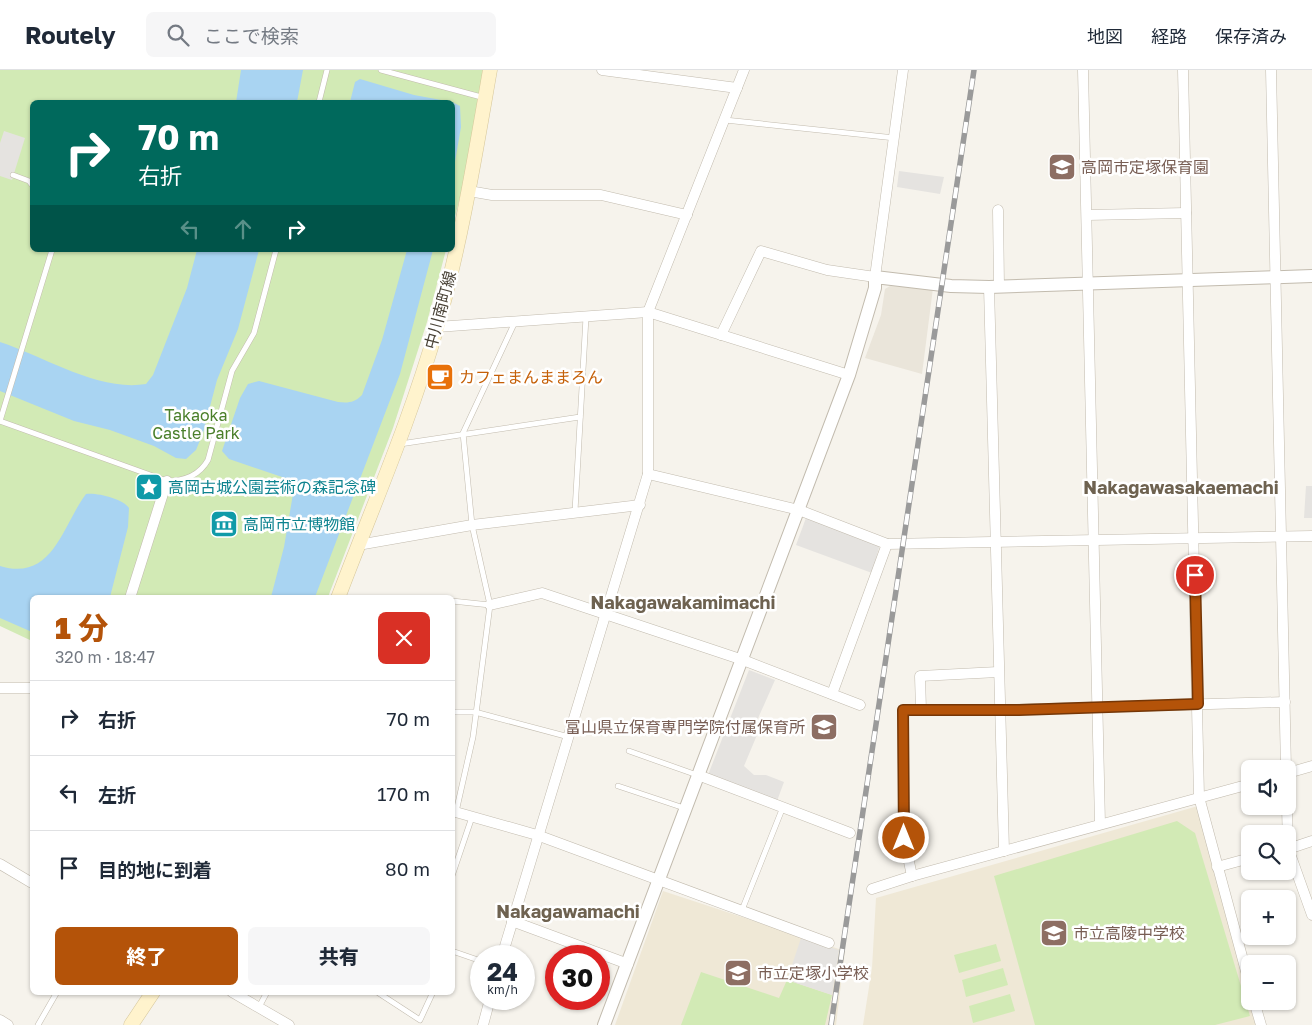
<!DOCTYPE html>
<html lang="ja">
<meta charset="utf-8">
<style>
body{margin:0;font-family:"Golos Text","Noto Sans JP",sans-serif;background:#f6f6f7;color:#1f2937;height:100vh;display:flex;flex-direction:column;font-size:19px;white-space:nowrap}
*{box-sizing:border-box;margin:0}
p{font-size:16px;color:#747a83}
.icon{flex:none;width:28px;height:28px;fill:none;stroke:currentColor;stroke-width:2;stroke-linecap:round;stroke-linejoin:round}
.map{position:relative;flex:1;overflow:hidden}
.side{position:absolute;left:30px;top:525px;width:425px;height:400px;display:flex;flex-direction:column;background:#fff;border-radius:8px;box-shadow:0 1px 4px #0004}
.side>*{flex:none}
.hud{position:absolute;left:30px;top:30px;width:425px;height:152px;border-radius:8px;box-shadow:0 1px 4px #0004;background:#00695c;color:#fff;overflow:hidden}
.tools{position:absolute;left:1241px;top:690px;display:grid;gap:10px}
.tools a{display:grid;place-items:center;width:55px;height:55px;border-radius:8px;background:#fff;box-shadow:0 1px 4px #0004;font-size:25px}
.speed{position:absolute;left:470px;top:875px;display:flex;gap:10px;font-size:25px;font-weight:700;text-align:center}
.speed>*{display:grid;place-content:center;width:65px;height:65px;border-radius:50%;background:#fff;box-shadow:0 1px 4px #0004;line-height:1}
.speed small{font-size:12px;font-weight:400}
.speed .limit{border:8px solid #d22;background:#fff;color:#111}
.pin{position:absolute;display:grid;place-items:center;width:42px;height:42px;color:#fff;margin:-21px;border:2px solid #fff;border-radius:50%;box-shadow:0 1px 5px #0007}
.me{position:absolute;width:55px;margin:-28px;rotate:0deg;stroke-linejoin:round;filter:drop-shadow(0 0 4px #0008)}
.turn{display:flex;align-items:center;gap:18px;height:105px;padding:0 25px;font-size:22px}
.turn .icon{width:65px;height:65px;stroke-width:2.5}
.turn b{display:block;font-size:35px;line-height:42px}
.lanes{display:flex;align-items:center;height:48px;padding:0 25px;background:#0003;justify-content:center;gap:25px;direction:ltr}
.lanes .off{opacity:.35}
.round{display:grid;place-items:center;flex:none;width:52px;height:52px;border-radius:8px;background:#f6f6f7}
.overview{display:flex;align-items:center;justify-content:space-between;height:85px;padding:0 25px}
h1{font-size:30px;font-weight:800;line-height:38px;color:#b45309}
.button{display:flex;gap:10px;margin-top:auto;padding:10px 25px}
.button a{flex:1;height:58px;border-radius:8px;background:#b45309;color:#fff;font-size:20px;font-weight:800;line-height:58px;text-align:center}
.button a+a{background:#f6f6f7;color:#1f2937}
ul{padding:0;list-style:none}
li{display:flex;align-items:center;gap:15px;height:75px;padding:0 25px;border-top:1px solid #e0e1e3}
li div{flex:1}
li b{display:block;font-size:19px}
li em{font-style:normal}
header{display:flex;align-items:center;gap:30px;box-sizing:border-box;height:70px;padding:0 25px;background:#fff;border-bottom:1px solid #e0e1e3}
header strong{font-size:24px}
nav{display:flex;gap:28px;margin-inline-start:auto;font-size:18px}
.search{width:350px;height:45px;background:#f6f6f7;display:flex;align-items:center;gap:12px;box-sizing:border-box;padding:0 18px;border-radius:8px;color:#747a83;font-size:19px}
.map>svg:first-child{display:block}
.residential{fill:#eae5da}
.education{fill:#efe8d6}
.green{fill:#d2eab5}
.parking{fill:#e5e3e0}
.water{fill:#a9d4f2}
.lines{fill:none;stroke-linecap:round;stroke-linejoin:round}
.service-casing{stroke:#c2bbae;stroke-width:6}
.minor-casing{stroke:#c2bbae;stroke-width:11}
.tertiary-casing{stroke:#c2bbae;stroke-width:14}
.secondary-casing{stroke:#d6c79b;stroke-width:15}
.service{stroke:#fff;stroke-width:5}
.minor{stroke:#fff;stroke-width:10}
.tertiary{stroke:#fff;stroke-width:12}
.secondary{stroke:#fff3cd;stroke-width:14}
.rail-casing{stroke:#9a9a9a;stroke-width:5.5}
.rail{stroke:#fff;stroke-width:4;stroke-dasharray:11;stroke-linecap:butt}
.route-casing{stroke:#753606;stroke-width:12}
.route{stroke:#b45309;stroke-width:9}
.labels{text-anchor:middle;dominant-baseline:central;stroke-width:5;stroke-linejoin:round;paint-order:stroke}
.education-label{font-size:16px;fill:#785e54;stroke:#fff;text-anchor:start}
.street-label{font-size:16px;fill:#4b4439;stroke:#fff}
.food-label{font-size:16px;fill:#c56008;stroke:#fff;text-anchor:start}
.park-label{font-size:16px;fill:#4a7f2a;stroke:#fff}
.culture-label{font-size:16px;fill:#0d838f;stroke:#fff;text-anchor:start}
.neighbourhood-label{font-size:18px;font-weight:bold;fill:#6e6250;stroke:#fff}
</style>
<header>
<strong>Routely</strong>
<div class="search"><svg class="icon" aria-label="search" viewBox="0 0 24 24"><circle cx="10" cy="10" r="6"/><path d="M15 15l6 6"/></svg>ここで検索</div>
<nav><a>地図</a><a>経路</a><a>保存済み</a></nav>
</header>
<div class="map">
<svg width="1312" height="955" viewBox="0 0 1312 955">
<rect width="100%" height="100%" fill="#f6f3ec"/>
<!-- residential -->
<path class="residential" d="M890,216L933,218L922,304L865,288L881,245L885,219Z"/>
<!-- education -->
<g class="education">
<path d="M1198,736L1250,919V931L1260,955H863L872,898L876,828Z"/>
<path d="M663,821L845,881L836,955H615Z"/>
</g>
<!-- green -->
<g class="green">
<path d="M0,0H483L463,116L453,154L452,32H32V180H446L427,252L393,358L328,527L32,528V571L0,556Z"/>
<path d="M1177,751L1195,763L1250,946L1215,955H1035L994,806Z"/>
<path d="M996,874L1001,891L959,903L954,885Z"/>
<path d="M1003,898L1008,915L966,927L962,910Z"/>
<path d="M701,902L779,928L787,910L832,925L825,955H681Z"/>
<path d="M1010,924L1015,941L973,953L969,936Z"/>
</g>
<!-- parking -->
<g class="parking">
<path d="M4,61L25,68L12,110L0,106V73Z"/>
<path d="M899,101L944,107L940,124L897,117Z"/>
<path d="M1306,416H1312V448H1304Z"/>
<path d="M806,448L880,474L872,503L796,475Z"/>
<path d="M749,600L775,610L752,662L757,665L744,696L754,705H766L784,712L777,731L708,705Z"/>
<path d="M801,868L839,880L832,925L787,910Z"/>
</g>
<!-- water -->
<g class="water">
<path d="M241,0H303L297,32H236Z"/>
<path d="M360,9L414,25L452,32L460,36L461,57L453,103L452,32H350L355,12Z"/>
<path d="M197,180H259L238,259L217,310L203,363L196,380L186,389L176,388L154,376L110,360L74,351L0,321V272C43,286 99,322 146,314L153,305L187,218Z"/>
<path d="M407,180H433L400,304L315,527H271L284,477L294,418L285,408L229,389L222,381L240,328L248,314L259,311L338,332C348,333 354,333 362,325L382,270Z"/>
<path d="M86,424C96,422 124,429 129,438L128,457L110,527L32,528V562L0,548V496C53,512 62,456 86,424Z"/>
</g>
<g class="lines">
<!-- service casing -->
<g class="service-casing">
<g id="service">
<path d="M381,0L485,28"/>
<path d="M319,32L327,0"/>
<path d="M725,50L895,68"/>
<path d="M13,105L29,111L32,115"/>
<path d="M0,351L167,411C184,411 199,406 208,390L232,301L254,263L276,180"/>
<path d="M0,351L52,180"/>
<path d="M400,374L580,347"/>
<path d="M575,441L586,247"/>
<path d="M452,531L490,535"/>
<path d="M452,642H475L569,667"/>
<path d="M629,681L697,705"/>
<path d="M618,716L684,738"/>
<path d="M456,742L473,667L490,535L472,455L463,363L515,252"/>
<path d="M452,806L472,747"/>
<path d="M742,840L783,737"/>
<path d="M452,881L481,891"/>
<path d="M377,922L420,950L433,922"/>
<path d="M259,937L267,922"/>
<path d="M38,955L57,922"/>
</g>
</g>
<!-- minor casing -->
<g class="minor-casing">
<g id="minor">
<path d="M602,0L737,18"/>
<path d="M1083,0L1100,754"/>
<path d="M1183,0L1199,727L1250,916"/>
<path d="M1271,0L1286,699"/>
<path d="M469,121L492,125H601L687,145"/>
<path d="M998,140L999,216"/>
<path d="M1087,145L1186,143"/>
<path d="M989,217L1004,781"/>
<path d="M437,257L648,242L849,305"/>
<path d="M721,265L761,181L827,200L875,207L903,0"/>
<path d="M648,404L799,440L887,474L1312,466"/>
<path d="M358,475L472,455L640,435"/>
<path d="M130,528L167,411"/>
<path d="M490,535L542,523L743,590L860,635"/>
<path d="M0,618H32"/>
<path d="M832,624L887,474"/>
<path d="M921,640L920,606L998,602"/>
<path d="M1288,703L1312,696"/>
<path d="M698,705L850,763"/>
<path d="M1287,736L1288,778L1312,845"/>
<path d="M452,741L537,765L829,873"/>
<path d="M1288,779L1312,771"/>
<path d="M0,794L32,813"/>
<path d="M1217,797L1250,788"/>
<path d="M912,806L904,768L903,640H999L1285,632"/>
<path d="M872,819L912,806L1250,714"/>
<path d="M512,851L628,894"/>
<path d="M502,886L648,404V242L744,0"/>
<path d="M232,922L289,955"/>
<path d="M1254,931L1261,955"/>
<path d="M0,950L8,955"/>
<path d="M483,955L490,929"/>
</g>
</g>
<!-- tertiary casing -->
<g class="tertiary-casing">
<path id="tertiary" d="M604,955L849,305L875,218V207L951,216L989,217L1312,206"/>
</g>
<!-- secondary casing -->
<g class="secondary-casing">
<g id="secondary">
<path d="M338,528C372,438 411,349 437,257C461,173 475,86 490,0"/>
<path d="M131,955L153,922"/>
</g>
</g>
<!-- service -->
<use href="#service" class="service"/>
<!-- minor -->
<use href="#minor" class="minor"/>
<!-- tertiary -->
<use href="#tertiary" class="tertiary"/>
<!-- secondary -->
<use href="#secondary" class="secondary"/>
<!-- rail casing -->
<g class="rail-casing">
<path id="rail" d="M831,955L974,0"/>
</g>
<!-- rail -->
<use href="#rail" class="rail"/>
</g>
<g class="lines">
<!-- route casing -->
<g class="route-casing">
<path id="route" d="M904,768L903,640H1019L1198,634L1195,505"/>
</g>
<!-- route -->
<use href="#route" class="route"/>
</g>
<!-- icons -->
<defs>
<g id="school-square" transform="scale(1.4375)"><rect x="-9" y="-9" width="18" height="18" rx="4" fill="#8d6e63" stroke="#fff"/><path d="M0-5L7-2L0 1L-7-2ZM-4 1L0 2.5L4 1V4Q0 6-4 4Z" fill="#fff"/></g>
<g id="cafe-square" transform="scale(1.4375)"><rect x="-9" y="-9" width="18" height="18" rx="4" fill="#e8710a" stroke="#fff"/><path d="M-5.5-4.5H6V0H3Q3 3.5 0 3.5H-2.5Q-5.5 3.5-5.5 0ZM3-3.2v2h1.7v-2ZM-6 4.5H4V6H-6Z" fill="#fff"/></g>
<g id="sight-square" transform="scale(1.4375)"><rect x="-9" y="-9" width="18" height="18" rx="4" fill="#0f9aa8" stroke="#fff"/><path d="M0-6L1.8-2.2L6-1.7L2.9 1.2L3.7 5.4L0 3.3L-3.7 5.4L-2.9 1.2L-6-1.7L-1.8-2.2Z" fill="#fff"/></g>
<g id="museum-square" transform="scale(1.4375)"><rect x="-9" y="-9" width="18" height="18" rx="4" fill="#0f9aa8" stroke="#fff"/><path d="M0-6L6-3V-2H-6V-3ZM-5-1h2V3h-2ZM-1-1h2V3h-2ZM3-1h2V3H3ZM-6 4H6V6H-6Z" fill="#fff"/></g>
</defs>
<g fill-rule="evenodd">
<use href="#school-square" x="1062" y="97"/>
<use href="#cafe-square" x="440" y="307"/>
<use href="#sight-square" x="149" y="417"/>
<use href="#museum-square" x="224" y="454"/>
<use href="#school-square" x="824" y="657"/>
<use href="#school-square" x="1054" y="863"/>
<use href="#school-square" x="738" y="903"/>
</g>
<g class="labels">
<!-- education labels -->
<g class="education-label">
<text x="1081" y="97">高岡市定塚保育園</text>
<text x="805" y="657" text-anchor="end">富山県立保育専門学院付属保育所</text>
<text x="1073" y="863">市立高陵中学校</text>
<text x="757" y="903">市立定塚小学校</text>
</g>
<!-- street labels -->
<g class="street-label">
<text transform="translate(440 240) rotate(-75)">中川南町線</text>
</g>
<!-- food labels -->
<g class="food-label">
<text x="459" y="307">カフェまんままろん</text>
</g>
<!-- park labels -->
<g class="park-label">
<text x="196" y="345">Takaoka<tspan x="196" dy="18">Castle Park</tspan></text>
</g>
<!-- culture labels -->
<g class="culture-label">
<text x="168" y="417">高岡古城公園芸術の森記念碑</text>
<text x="243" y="454">高岡市立博物館</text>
</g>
<!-- neighbourhood labels -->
<g class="neighbourhood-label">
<text x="1181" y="417">Nakagawasakaemachi</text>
<text x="683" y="532">Nakagawakamimachi</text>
<text x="568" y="841">Nakagawamachi</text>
</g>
</g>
</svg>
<div class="tools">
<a><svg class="icon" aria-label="sound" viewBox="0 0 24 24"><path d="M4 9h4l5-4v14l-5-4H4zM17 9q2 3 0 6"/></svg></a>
<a><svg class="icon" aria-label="search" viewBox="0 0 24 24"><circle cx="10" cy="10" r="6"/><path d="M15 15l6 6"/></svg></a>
<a>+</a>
<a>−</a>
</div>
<div class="speed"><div>24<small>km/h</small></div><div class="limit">30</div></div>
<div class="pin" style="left:1195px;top:505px;background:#d93025"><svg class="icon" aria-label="arrive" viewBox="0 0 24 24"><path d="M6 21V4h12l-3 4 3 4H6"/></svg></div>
<svg class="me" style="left:904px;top:768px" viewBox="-20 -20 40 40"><circle r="17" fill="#b45309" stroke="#fff" stroke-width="3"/><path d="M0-11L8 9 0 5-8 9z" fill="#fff"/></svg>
<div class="hud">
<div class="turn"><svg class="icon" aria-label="right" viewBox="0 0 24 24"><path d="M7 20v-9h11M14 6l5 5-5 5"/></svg><div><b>70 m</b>右折</div></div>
<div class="lanes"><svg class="icon off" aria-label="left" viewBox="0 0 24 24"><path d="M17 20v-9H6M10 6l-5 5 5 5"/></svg><svg class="icon off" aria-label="ahead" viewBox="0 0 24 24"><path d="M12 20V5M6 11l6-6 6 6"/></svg><svg class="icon" aria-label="right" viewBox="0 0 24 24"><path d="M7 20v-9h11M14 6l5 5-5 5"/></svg></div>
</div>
<section class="side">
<div class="overview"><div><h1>1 分</h1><p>320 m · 18:47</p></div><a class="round" style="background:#d93025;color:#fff"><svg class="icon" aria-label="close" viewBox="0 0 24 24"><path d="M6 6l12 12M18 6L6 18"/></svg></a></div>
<ul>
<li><svg class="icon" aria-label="right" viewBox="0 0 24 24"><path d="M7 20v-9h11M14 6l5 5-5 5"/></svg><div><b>右折</b></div><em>70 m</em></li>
<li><svg class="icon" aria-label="left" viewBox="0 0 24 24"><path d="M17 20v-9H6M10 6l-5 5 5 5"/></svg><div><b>左折</b></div><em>170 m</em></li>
<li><svg class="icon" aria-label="arrive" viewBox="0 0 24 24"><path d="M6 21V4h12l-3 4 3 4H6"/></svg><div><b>目的地に到着</b></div><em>80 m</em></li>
</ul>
<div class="button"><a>終了</a><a>共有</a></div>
</section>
</div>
